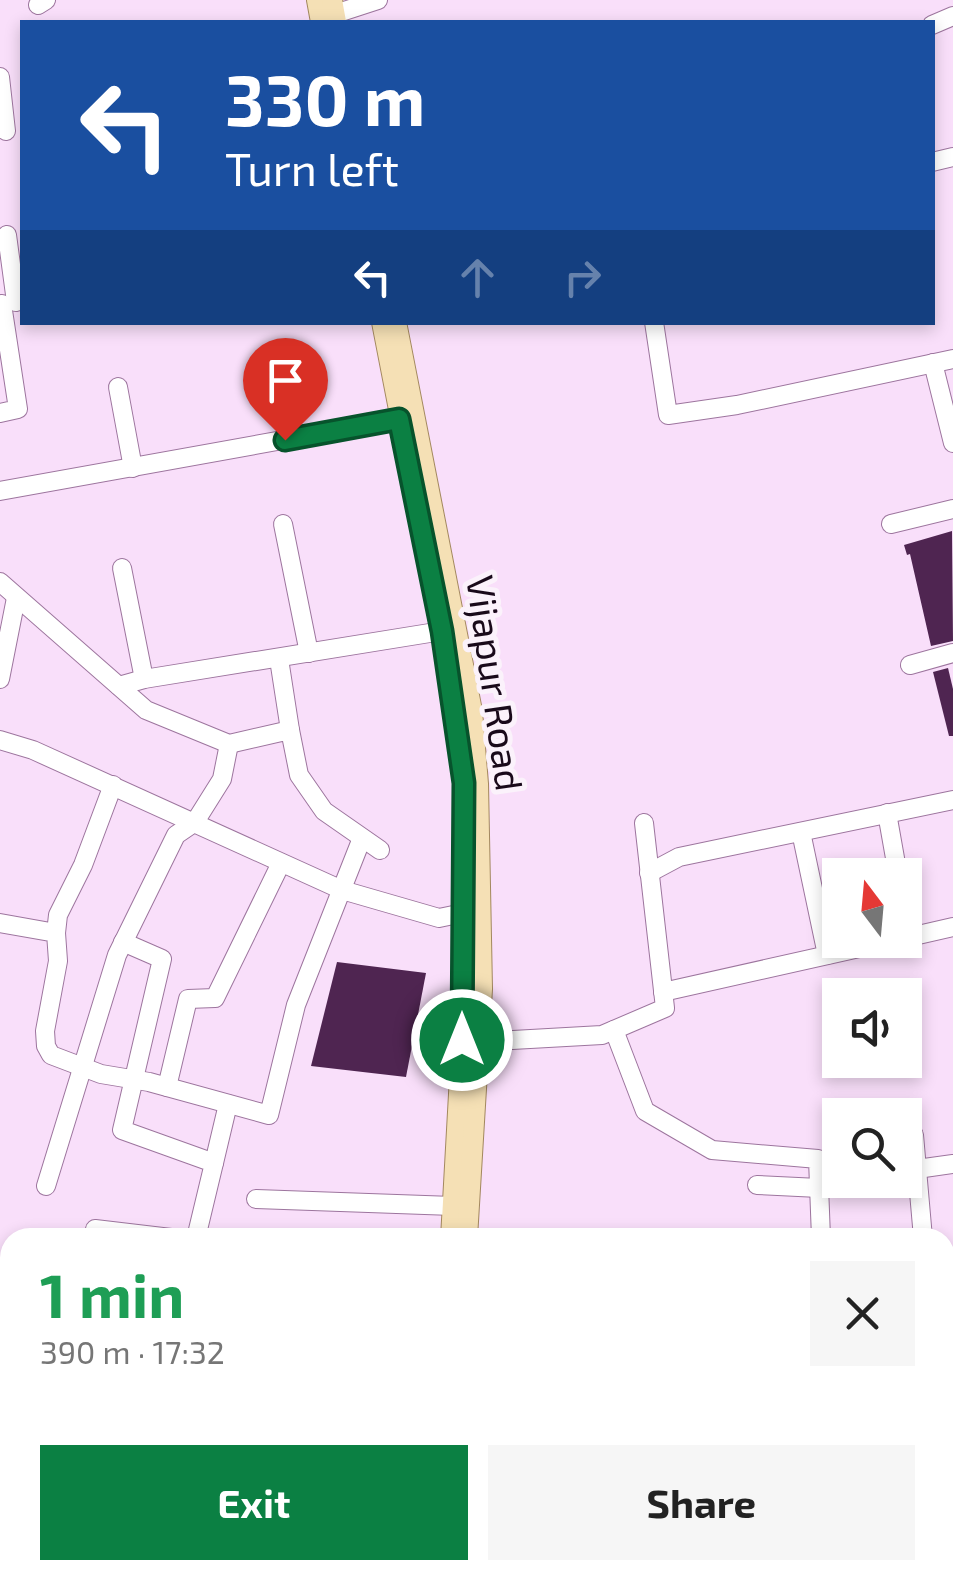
<!DOCTYPE html>
<meta charset="utf-8">
<style>
body{margin:0;font-family:"Exo 2",sans-serif;background:#f6f6f6;color:#222;height:100vh;display:flex;flex-direction:column;font-size:38px;white-space:nowrap}
*{box-sizing:border-box;margin:0}
p{font-size:32px;color:#767676}
.icon{flex:none;width:55px;height:55px;fill:none;stroke:currentColor;stroke-width:2;stroke-linecap:round;stroke-linejoin:round}
.map{position:relative;flex:1;overflow:hidden}
.details{position:absolute;left:0px;top:1228px;width:955px;height:352px;display:flex;flex-direction:column;background:#fff;border-radius:30px 30px 0 0;box-shadow:0 5px 15px #0003}
.details>*{flex:none}
.banner{position:absolute;left:20px;top:20px;width:915px;height:305px;border-radius:0px;box-shadow:0 5px 15px #0003;background:#1a4fa0;color:#fff;overflow:hidden}
.needle{width:65px;rotate:344deg}
.controls{position:absolute;left:822px;top:858px;display:grid;gap:20px}
.controls a{display:grid;place-items:center;width:100px;height:100px;border-radius:0px;background:#fff;box-shadow:0 5px 15px #0003;font-size:50px}
.pin{position:absolute;display:grid;place-items:center;width:85px;height:85px;color:#fff;margin:-102px -42px;border-radius:50% 50% 50% 0;rotate:-45deg;box-shadow:0 0 10px #0007}
.pin .icon{rotate:45deg}
.me{position:absolute;width:110px;margin:-55px;rotate:0deg;stroke-linejoin:round;filter:drop-shadow(0 0 8px #0008)}
.turn{display:flex;align-items:center;gap:35px;height:210px;padding:0 40px;font-size:45px}
.turn .icon{width:130px;height:130px;stroke-width:2.5}
.turn b{display:block;font-size:70px;line-height:85px}
.lanes{display:flex;align-items:center;height:95px;padding:0 40px;background:#0003;justify-content:center;gap:50px;direction:ltr}
.lanes .off{opacity:.35}
.round{display:grid;place-items:center;flex:none;width:105px;height:105px;border-radius:0px;background:#f6f6f6}
.head{display:flex;align-items:center;justify-content:space-between;height:170px;padding:0 40px}
h1{font-size:60px;font-weight:700;line-height:75px;color:#1e9e55}
.cta{display:flex;gap:20px;margin-top:auto;padding:20px 40px}
.cta a{flex:1;height:115px;border-radius:0px;background:#0b8043;color:#fff;font-size:40px;font-weight:700;line-height:115px;text-align:center}
.cta a+a{background:#f6f6f6;color:#222}
.map>svg:first-child{display:block}
.building{fill:#4f2551}
.lines{fill:none;stroke-linecap:round;stroke-linejoin:round}
.minor-casing{stroke:#9d759e;stroke-width:20}
.major-casing{stroke:#a3885f;stroke-width:22}
.minor{stroke:#fff;stroke-width:18}
.major{stroke:#f5e0b5;stroke-width:20}
.route-casing{stroke:#07532c;stroke-width:25}
.route{stroke:#0b8043;stroke-width:18}
.labels{text-anchor:middle;dominant-baseline:central;stroke-width:10;stroke-linejoin:round;paint-order:stroke}
.street-label{font-size:38px;fill:#190a1a;stroke:#fbf2fb}
</style>
<div class="map">
<svg width="953" height="1578" viewBox="0 0 953 1578">
<rect width="100%" height="100%" fill="#f9dffa"/>
<!-- building -->
<g class="building">
<path d="M952,531L953,641L931,646L910,554L907,555L904,545Z"/>
<path d="M948,668L953,689V736H949L933,672Z"/>
<path d="M337,962L426,973L406,1077L311,1066Z"/>
</g>
<g class="lines">
<!-- minor casing -->
<g class="minor-casing">
<g id="minor">
<path d="M38,5L46,0"/>
<path d="M335,14L378,0"/>
<path d="M932,25L953,16"/>
<path d="M0,77L6,131"/>
<path d="M932,162L953,157"/>
<path d="M7,235L16,302"/>
<path d="M654,322L668,415L737,405L953,359"/>
<path d="M933,363L953,443"/>
<path d="M118,387L133,468"/>
<path d="M0,413L18,409L2,304"/>
<path d="M0,491L399,419"/>
<path d="M283,524L309,653"/>
<path d="M891,524L953,509"/>
<path d="M122,568L144,679"/>
<path d="M0,582L146,710L229,744L290,730L299,775L324,811L380,850"/>
<path d="M279,659L290,730"/>
<path d="M910,665L953,653"/>
<path d="M0,679L16,598"/>
<path d="M119,686L144,679L442,631"/>
<path d="M0,740L33,750L342,890L439,918L463,913"/>
<path d="M887,813L898,875"/>
<path d="M801,832L827,955"/>
<path d="M649,873L679,857L953,800"/>
<path d="M0,923L56,933L58,961L45,1031L46,1046L51,1055L101,1074L149,1082L269,1115L296,1005L362,838"/>
<path d="M56,933L58,915L83,865L113,785"/>
<path d="M905,938L953,927"/>
<path d="M123,942L162,959L122,1130L214,1163L196,1238"/>
<path d="M663,992L895,940"/>
<path d="M614,1030L645,1111L712,1150L818,1159L821,1238"/>
<path d="M479,1042L602,1035L665,1008L644,823"/>
<path d="M167,1087L188,999L215,998L281,863"/>
<path d="M914,1135L923,1238"/>
<path d="M214,1163L228,1104"/>
<path d="M917,1169L953,1164"/>
<path d="M757,1185L819,1188"/>
<path d="M46,1186L117,955L176,835L195,822L222,779L229,744"/>
<path d="M256,1199L453,1206"/>
<path d="M95,1229L171,1238"/>
<path d="M945,1306L953,1300"/>
<path d="M0,1428L10,1424"/>
<path d="M945,1462L953,1461"/>
<path d="M945,1500L953,1499"/>
<path d="M0,1518L8,1533"/>
<path d="M945,1565H953"/>
<path d="M626,1578L706,1573V1570"/>
<path d="M706,1578V1573L827,1570"/>
</g>
</g>
<!-- major casing -->
<g class="major-casing">
<g id="major">
<path d="M317,0L321,22"/>
<path d="M332,0L336,22"/>
<path d="M382,322L442,631L464,783L462,1040L451,1238"/>
<path d="M396,322L472,711L478,784L482,989L467,1238"/>
<path d="M442,1578V1570"/>
</g>
</g>
<!-- minor -->
<use href="#minor" class="minor"/>
<!-- major -->
<use href="#major" class="major"/>
</g>
<g class="lines">
<!-- route casing -->
<g class="route-casing">
<path id="route" d="M285,440L399,419L442,631L464,783L462,1040"/>
</g>
<!-- route -->
<use href="#route" class="route"/>
</g>
<g class="labels">
<!-- street labels -->
<g class="street-label">
<text transform="translate(496 683) rotate(82)">Vijapur Road</text>
</g>
</g>
</svg>
<div class="controls">
<a><svg class="needle" viewBox="-14 -14 28 28"><path d="M0-13l5 13h-10z" fill="#e53935"/><path d="M0 13l5-13h-10z" fill="#767676"/></svg></a>
<a><svg class="icon" aria-label="sound" viewBox="0 0 24 24"><path d="M4 9h4l5-4v14l-5-4H4zM17 9q2 3 0 6"/></svg></a>
<a><svg class="icon" aria-label="search" viewBox="0 0 24 24"><circle cx="10" cy="10" r="6"/><path d="M15 15l6 6"/></svg></a>
</div>
<div class="pin" style="left:285px;top:440px;background:#d93025"><svg class="icon" aria-label="arrive" viewBox="0 0 24 24"><path d="M6 21V4h12l-3 4 3 4H6"/></svg></div>
<svg class="me" style="left:462px;top:1040px" viewBox="-20 -20 40 40"><circle r="17" fill="#0b8043" stroke="#fff" stroke-width="3"/><path d="M0-11L8 9 0 5-8 9z" fill="#fff"/></svg>
<div class="banner">
<div class="turn"><svg class="icon" aria-label="left" viewBox="0 0 24 24"><path d="M17 20v-9H6M10 6l-5 5 5 5"/></svg><div><b>330 m</b>Turn left</div></div>
<div class="lanes"><svg class="icon" aria-label="left" viewBox="0 0 24 24"><path d="M17 20v-9H6M10 6l-5 5 5 5"/></svg><svg class="icon off" aria-label="ahead" viewBox="0 0 24 24"><path d="M12 20V5M6 11l6-6 6 6"/></svg><svg class="icon off" aria-label="right" viewBox="0 0 24 24"><path d="M7 20v-9h11M14 6l5 5-5 5"/></svg></div>
</div>
<section class="details">
<div class="head"><div><h1>1 min</h1><p>390 m · 17:32</p></div><a class="round"><svg class="icon" aria-label="close" viewBox="0 0 24 24"><path d="M6 6l12 12M18 6L6 18"/></svg></a></div>
<div class="cta"><a>Exit</a><a>Share</a></div>
</section>
</div>
